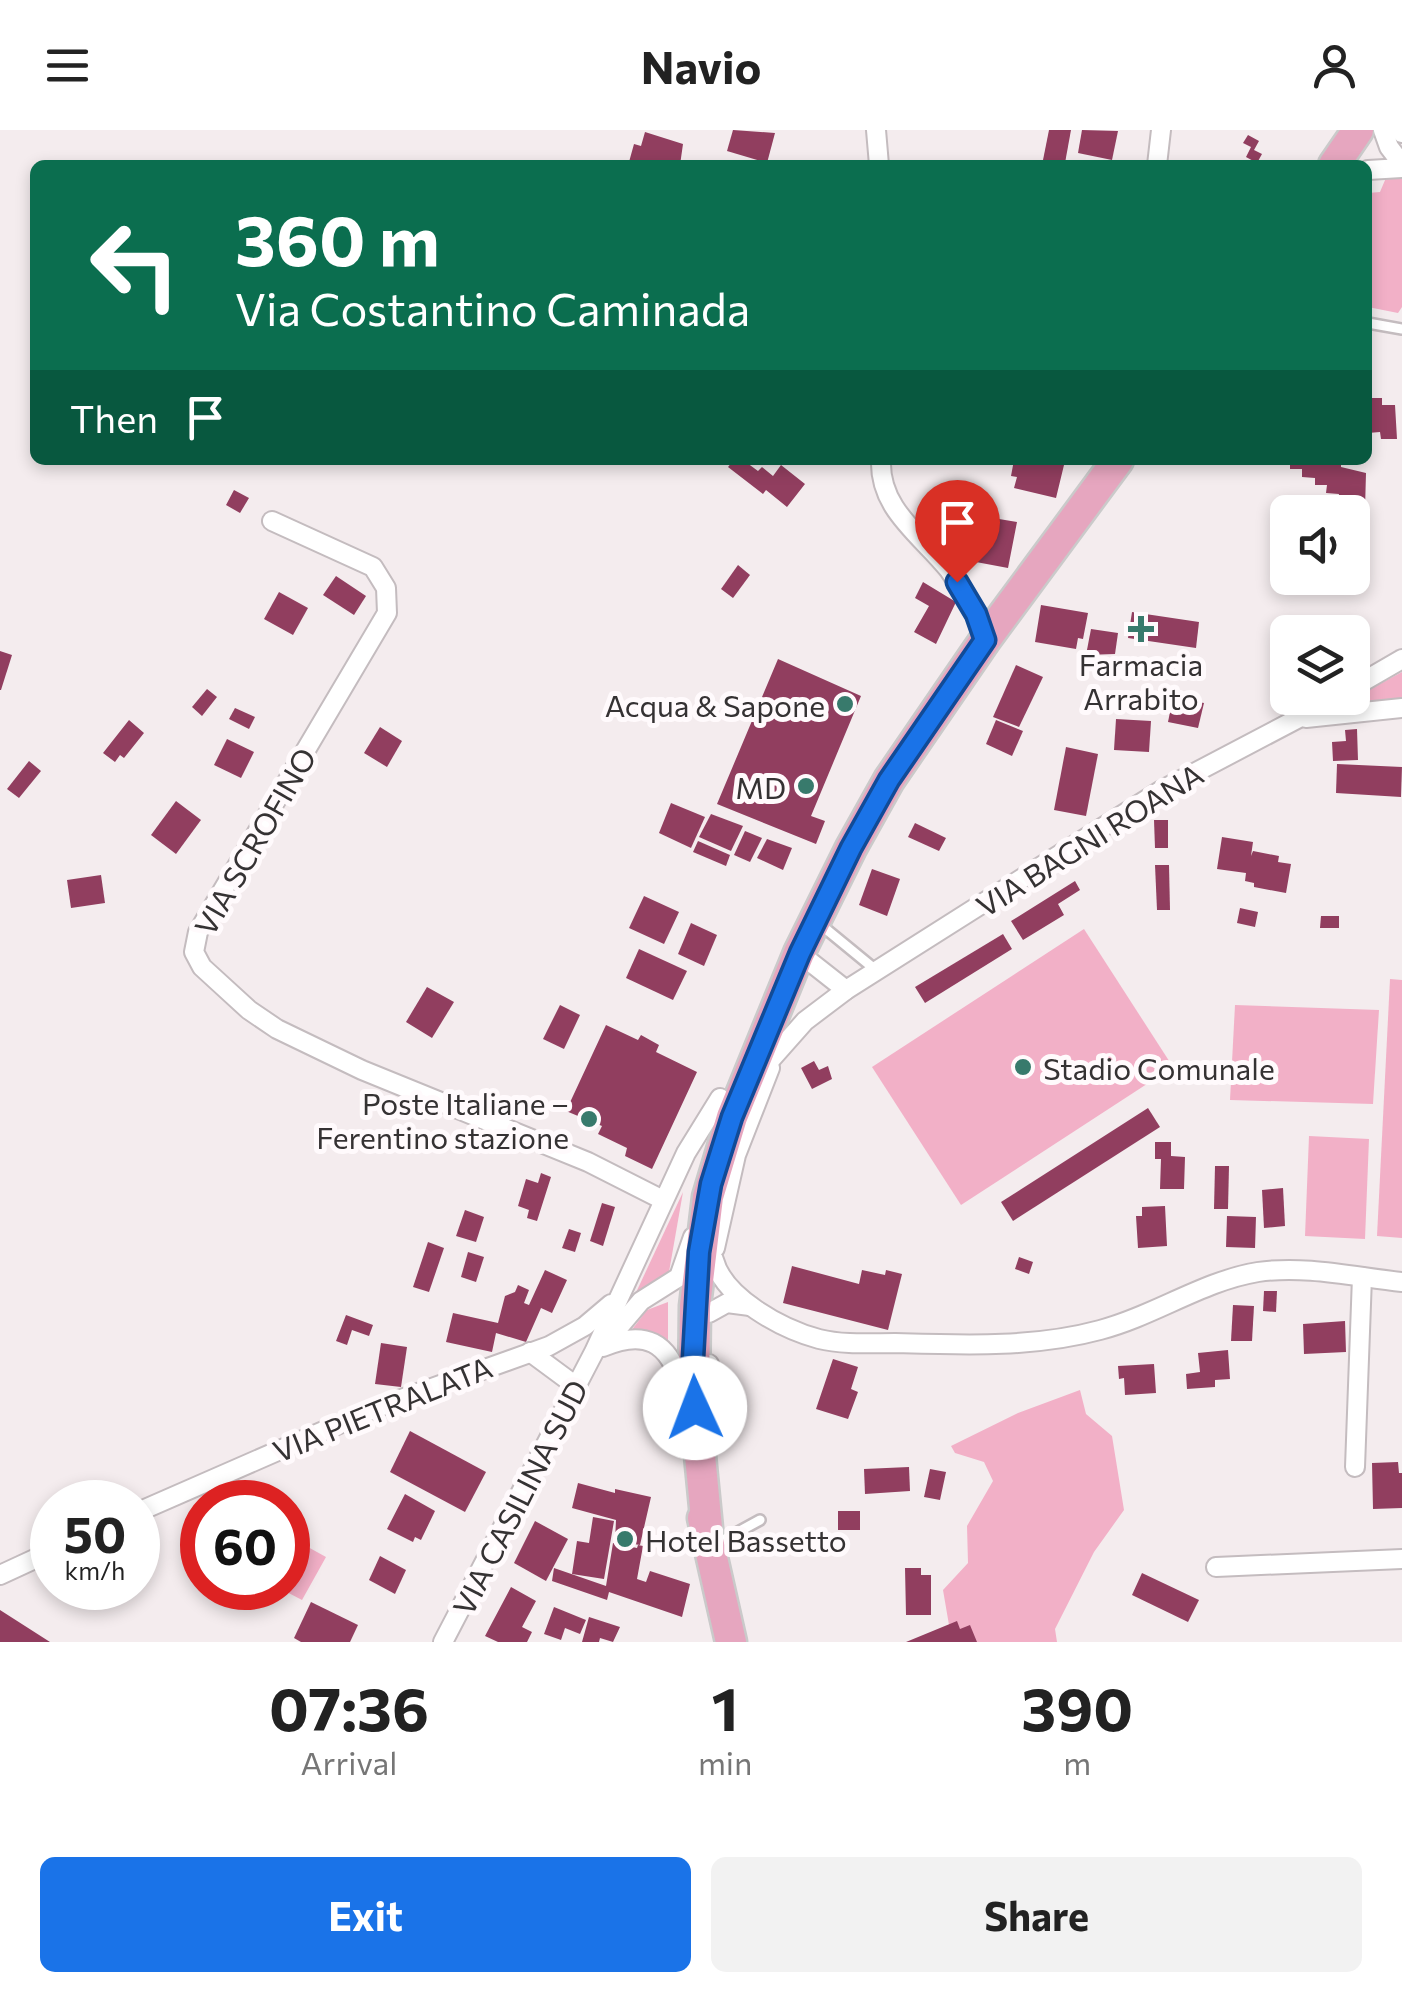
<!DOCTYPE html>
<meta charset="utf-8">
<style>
body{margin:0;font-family:Commissioner,sans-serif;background:#f2f2f2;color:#222;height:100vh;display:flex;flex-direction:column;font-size:38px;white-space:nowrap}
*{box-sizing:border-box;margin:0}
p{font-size:32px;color:#767676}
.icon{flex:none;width:55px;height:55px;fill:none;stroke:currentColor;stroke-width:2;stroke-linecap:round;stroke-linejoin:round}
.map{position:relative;height:1512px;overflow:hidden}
.details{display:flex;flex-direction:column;background:#fff;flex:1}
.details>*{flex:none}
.top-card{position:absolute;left:30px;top:30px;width:1342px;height:305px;border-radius:15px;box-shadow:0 5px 15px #0003;background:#0b6e4f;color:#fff;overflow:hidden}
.tools{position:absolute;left:1270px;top:365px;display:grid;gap:20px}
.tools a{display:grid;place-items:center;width:100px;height:100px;border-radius:15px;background:#fff;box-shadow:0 5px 15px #0003;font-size:50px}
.speed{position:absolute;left:30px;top:1350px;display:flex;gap:20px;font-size:50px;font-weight:700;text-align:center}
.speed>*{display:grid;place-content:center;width:130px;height:130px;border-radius:50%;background:#fff;box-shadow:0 5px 15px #0003;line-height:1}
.speed small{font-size:25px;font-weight:400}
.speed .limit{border:15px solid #d22;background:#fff;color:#111}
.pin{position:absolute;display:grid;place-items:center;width:85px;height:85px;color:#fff;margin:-102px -42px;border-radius:50% 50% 50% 0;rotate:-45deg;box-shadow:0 0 10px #0007}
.pin .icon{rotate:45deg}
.me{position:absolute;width:110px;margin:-55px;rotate:358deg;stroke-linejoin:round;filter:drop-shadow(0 0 8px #0008)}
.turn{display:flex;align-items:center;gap:35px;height:210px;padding:0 40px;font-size:45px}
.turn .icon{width:130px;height:130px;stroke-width:2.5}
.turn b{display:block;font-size:70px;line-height:85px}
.then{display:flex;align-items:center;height:95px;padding:0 40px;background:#0003;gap:20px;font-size:38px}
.eta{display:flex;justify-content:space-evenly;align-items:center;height:170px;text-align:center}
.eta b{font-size:60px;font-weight:700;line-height:70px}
.button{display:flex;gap:20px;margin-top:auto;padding:20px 40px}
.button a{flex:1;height:115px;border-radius:15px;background:#1a73e8;color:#fff;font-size:40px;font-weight:700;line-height:115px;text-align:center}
.button a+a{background:#f2f2f2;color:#222}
header{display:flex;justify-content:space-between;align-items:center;height:130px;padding:0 40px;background:#fff;font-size:45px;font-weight:700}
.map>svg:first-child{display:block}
.green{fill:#f2b0c7}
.building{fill:#913e5f}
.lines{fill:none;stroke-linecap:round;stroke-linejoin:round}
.lane-casing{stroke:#c4bcbf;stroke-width:14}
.street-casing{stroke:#c4bcbf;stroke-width:22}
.primary-casing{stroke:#cacaca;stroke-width:35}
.lane{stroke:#fff;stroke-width:9}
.street{stroke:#fff;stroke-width:18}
.primary{stroke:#e6a6bf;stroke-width:30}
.route-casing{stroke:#114b97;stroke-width:25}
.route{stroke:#1a73e8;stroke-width:18}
.poi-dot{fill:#387a6c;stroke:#fffafc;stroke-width:4}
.labels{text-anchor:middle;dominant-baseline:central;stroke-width:10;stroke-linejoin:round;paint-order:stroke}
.poi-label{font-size:30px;fill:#353233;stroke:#fffafc;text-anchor:end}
.street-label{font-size:30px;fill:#353233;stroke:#fffafc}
</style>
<header><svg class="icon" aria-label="menu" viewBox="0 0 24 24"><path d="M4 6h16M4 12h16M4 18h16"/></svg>Navio<svg class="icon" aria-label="person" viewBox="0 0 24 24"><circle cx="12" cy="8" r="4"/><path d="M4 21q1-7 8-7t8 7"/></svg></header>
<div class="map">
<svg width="1402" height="1512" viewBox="0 0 1402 1512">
<rect width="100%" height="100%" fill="#f4ecee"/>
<!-- green -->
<g class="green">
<path d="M1388,43L1402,49V177L1398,183L1368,177V63L1380,62Z"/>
<path d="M1402,542V572L1339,579V576Z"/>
<path d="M1084,799L1173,937L961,1075L872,937Z"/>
<path d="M1390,849L1402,850V1108L1377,1106Z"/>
<path d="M1235,875L1379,880L1373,974L1230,970Z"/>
<path d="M1309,1006L1369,1009L1365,1109L1305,1106Z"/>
<path d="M683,1062L669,1142L632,1171Z"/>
<path d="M668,1172V1215L630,1202L647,1180Z"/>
<path d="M1080,1260L1086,1284L1112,1306L1124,1380L1094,1422L1055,1499L1057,1512H959L949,1495L943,1460L968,1433L967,1396L993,1351L984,1332L955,1323L951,1316L1018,1283Z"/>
<path d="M288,1406L326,1427L302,1470L279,1458H288Z"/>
</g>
<!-- building -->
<g class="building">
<path d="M733,0L775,3L767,33L727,21Z"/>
<path d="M1049,0H1071L1065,33L1042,35Z"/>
<path d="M1082,0L1118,1L1112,30L1078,23Z"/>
<path d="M645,2L683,14L680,35L629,32L634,14L641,16Z"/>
<path d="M1248,5L1259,11L1254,20L1262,24L1257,33L1246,27L1251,17L1243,13Z"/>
<path d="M1368,268H1382V275H1395L1397,309H1381L1380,302L1368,303Z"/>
<path d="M734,330H743L758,341L762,337L773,346L781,335L805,354L787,377L766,360L763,364L728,337Z"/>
<path d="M1014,330H1045L1064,335L1056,368L1014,358L1017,347L1011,346Z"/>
<path d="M1290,330L1341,331V337L1366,343L1365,379L1349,378L1350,371H1338L1339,364L1326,363L1327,355H1315V348L1302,347V339H1290Z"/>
<path d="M954,359L966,362L964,371L981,376L967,423L937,414Z"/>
<path d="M234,360L249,368L240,383L226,375Z"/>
<path d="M999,389L1017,392L1008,438L976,432L983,396L997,398Z"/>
<path d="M1288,422V448H1298L1296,453L1284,454L1275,450Z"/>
<path d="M738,435L750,445L733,468L721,459Z"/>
<path d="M336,446L366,466L354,485L323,465Z"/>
<path d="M923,452L956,472L936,514L914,502L929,476L915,468Z"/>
<path d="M279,462L308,478L293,505L264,489Z"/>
<path d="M1041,475L1088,483L1083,509L1078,508L1076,519L1035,512Z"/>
<path d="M1132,482L1199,492L1196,518L1128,508Z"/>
<path d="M1091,499L1118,503L1115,524L1086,525Z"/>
<path d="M0,521L12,525L1,560H0Z"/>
<path d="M778,529L861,566L811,686L825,691L816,714L717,674Z"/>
<path d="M1016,535L1043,547L1019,597L993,587Z"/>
<path d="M207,559L217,567L202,586L192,577Z"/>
<path d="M1173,567L1204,573L1198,598L1168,592Z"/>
<path d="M235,578L255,587L249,599L229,589Z"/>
<path d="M1116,589L1151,591L1149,622L1114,620Z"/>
<path d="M129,590L144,603L124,628L120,625L115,632L103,623Z"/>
<path d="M996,590L1023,601L1012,626L986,614Z"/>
<path d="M380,597L402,611L387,637L364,623Z"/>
<path d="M1357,599L1358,630L1333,631L1332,612L1346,611L1345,600Z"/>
<path d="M227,609L254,622L241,648L214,635Z"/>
<path d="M1066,617L1098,624L1086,686L1054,680Z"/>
<path d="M29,631L41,641L19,668L7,659Z"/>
<path d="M1337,634L1402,637L1401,667L1336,663Z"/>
<path d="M176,671L201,690L176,724L151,705Z"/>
<path d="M671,673L705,687L691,718L659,703Z"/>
<path d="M711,684L743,696L731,721L699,707Z"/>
<path d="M1154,690H1168V718H1155Z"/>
<path d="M915,693L946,708L939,721L908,707Z"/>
<path d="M745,701L762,708L750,732L734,725Z"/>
<path d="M1222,707L1253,712L1251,726L1253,721L1279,726L1278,732L1291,734L1286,763L1254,757V753L1245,751L1246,743L1217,739Z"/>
<path d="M767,709L792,718L783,740L757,728Z"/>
<path d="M698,711L730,725L726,736L693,722Z"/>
<path d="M1155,735H1169L1170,780H1157Z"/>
<path d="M872,739L900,749L887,786L859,775Z"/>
<path d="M101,745L105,773L71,778L67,750Z"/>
<path d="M1075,751L1080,760L1058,774L1064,785L1023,810L1011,791Z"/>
<path d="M644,766L679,782L664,814L629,798Z"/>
<path d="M1240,778L1258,782L1255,797L1237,793Z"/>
<path d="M1321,786H1339V798H1320Z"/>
<path d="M691,793L717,805L704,836L678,824Z"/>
<path d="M1003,804L1012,819L925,873L915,857Z"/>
<path d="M639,819L687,841L673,870L626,848Z"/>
<path d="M427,857L454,872L432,908L406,892Z"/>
<path d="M560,875L580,885L564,919L543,909Z"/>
<path d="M606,895L638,910L641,905L659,915L656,922L697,942L652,1039L625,1026L627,1018L598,1004L602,996L566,981Z"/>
<path d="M814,931L819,940L828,936L832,949L812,959L801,938Z"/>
<path d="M1148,978L1160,997L1013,1091L1001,1072Z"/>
<path d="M1155,1012H1171V1026L1185,1027L1184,1059H1160L1161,1029H1155Z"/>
<path d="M1215,1036H1229L1228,1079H1214Z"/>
<path d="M541,1043L551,1047L537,1091L527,1088L529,1080L518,1076L526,1049L538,1053Z"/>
<path d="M1283,1058L1285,1096L1264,1098L1262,1060Z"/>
<path d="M602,1073L615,1077L603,1116L590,1111Z"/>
<path d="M1165,1076L1167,1116L1138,1118L1136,1086H1142V1077Z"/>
<path d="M465,1080L484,1087L476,1112L456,1106Z"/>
<path d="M1227,1086L1256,1087L1255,1118L1226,1117Z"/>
<path d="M569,1099L581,1103L575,1122L562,1118Z"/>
<path d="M428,1112L444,1118L429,1162L413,1157Z"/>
<path d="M468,1122L484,1127L476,1152L461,1147Z"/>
<path d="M1019,1127L1033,1132L1029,1144L1015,1139Z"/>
<path d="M792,1136L859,1154L862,1140L885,1145L886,1140L902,1144L888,1200L783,1173Z"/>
<path d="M545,1140L567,1150L552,1183L541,1178L526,1212L496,1203L492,1222L446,1212L453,1183L498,1193L505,1166L515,1162L518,1155L529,1160L524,1173L529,1175Z"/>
<path d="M1264,1161H1277L1276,1182L1263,1181Z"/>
<path d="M1233,1175L1254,1176L1252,1211H1231Z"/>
<path d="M346,1185L373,1195L369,1206L352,1200L347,1215L336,1211Z"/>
<path d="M1345,1191L1346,1222L1304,1224L1303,1194Z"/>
<path d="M381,1213L407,1217L401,1257L375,1254Z"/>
<path d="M1228,1220L1230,1249L1215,1250V1257L1187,1259L1186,1244L1200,1242L1198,1223Z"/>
<path d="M833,1229L858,1237L851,1259L858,1262L848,1289L816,1279Z"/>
<path d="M1154,1234L1156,1263L1125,1265L1124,1248L1119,1249L1118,1236Z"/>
<path d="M410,1301L486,1342L465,1382L390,1342Z"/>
<path d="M1398,1332L1399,1343H1402V1378L1373,1379L1372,1333Z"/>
<path d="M909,1337L910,1361L865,1364L864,1339Z"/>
<path d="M930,1339L946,1342L940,1370L924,1367Z"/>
<path d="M578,1353L615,1363V1359L651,1367L640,1415L615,1411L616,1390L572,1378Z"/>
<path d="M405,1364L435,1381L421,1410L415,1407L413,1412L387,1399Z"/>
<path d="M202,1378V1407L190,1401Z"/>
<rect x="838" y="1381" width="22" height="19"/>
<path d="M593,1387L614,1391L604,1449L572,1444L577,1411L589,1413Z"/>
<path d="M535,1391L568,1409L546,1451L514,1433Z"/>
<path d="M613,1413L637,1418L638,1415L643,1416L637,1449L646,1452L650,1441L690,1454L682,1487L609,1462L607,1470L552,1451L554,1438L606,1456Z"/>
<path d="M380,1426L406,1440L395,1464L369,1450Z"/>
<path d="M905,1438H921V1445H931V1485H906Z"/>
<path d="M1142,1443L1199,1470L1188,1492L1132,1465Z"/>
<path d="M511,1457L536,1471L522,1497L532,1502L527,1512H498L485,1506Z"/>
<path d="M91,1458H122L112,1472Z"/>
<path d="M311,1472L358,1495L350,1512H301L294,1508Z"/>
<path d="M554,1477L586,1490L580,1504L565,1498L561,1510L544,1504Z"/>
<path d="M0,1480L50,1512H0Z"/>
<path d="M589,1487L620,1497L613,1512L600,1508L599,1512H582Z"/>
<path d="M957,1491L960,1499L970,1495L977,1512H906Z"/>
</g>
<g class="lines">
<!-- lane casing -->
<g class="lane-casing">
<g id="lane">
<path d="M1368,193L1402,199"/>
<path d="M821,795L877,841"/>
<path d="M664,1414L700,1409"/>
<path d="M714,1415L760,1390"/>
</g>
</g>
<!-- street casing -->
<g class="street-casing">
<g id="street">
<path d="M876,0L879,35"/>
<path d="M1383,0L1389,17L1402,34"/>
<path d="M1400,0L1402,3"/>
<path d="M1157,35L1161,0"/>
<path d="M1368,40L1402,38"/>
<path d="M881,330C879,379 921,405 949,440C965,462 977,484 985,510"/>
<path d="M272,391L373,437L386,458L387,483L198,802L194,822L202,837L249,880L277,899L362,940L588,1032L663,1070"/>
<path d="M1352,558L1402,529"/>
<path d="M1306,588L1402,578"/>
<path d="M799,823L846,860"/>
<path d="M758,944L805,891L846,860L1160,661L1337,568"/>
<path d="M715,1118L736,1025L770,938"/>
<path d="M714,1130C724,1168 782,1199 819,1209C843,1215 871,1213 895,1213C963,1215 1034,1218 1100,1200C1154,1186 1203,1151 1258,1142C1305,1135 1355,1147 1402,1152"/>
<path d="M709,1183L727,1173L750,1176"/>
<path d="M608,1210L641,1171L679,1147L693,1107"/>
<path d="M603,1217C645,1199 669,1212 681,1255"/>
<path d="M530,1222L576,1256"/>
<path d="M709,1234L711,1293"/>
<path d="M1355,1337L1362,1147"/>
<path d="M138,1382L376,1278L549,1216L585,1196L611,1174"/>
<path d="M1216,1437L1402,1429"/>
<path d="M0,1445L52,1421"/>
<path d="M443,1512L594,1222L686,1023L720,968"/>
</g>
</g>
<!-- primary casing -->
<g class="primary-casing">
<g id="primary">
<path d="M1334,35L1358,0"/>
<path d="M703,1388L731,1512"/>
<path d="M708,1408L694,1264L695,1176L708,1067L732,987L799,823L851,718L889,650L985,510L1118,330"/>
</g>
</g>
<!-- lane -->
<use href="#lane" class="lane"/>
<!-- street -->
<use href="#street" class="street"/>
<!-- primary -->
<use href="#primary" class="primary"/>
</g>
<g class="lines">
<!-- route casing -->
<g class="route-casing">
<path id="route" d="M695,1278L693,1228L699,1122L711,1054L732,987L800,823L851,718L889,650L985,510L976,484L957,452"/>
</g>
<!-- route -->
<use href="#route" class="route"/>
</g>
<!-- markers -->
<g class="poi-dot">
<path d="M1136 484h10v10h10v10h-10v10h-10v-10h-10v-10h10z"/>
<circle cx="845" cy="574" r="10"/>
<circle cx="806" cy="656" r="10"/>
<circle cx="1023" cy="937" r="10"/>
<circle cx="589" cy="989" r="10"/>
<circle cx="625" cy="1409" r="10"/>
</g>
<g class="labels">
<!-- poi labels -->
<g class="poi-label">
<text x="1141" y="533" text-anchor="middle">Farmacia<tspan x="1141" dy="34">Arrabito</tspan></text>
<text x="825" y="574">Acqua &amp; Sapone</text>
<text x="786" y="656">MD</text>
<text x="1043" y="937" text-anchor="start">Stadio Comunale</text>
<text x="569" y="972">Poste Italiane –<tspan x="569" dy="34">Ferentino stazione</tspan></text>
<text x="645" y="1409" text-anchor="start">Hotel Bassetto</text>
</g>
<!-- street labels -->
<g class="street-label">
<text transform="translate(1089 709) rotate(-32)">VIA BAGNI ROANA</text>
<text transform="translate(254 711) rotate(-60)">VIA SCROFINO</text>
<text transform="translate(382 1278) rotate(-22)">VIA PIETRALATA</text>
<text transform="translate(519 1367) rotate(-63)">VIA CASILINA SUD</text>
</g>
</g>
</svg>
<div class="tools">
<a><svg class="icon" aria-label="sound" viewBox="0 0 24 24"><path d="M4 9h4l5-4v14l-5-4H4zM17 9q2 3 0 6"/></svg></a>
<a><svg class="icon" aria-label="layers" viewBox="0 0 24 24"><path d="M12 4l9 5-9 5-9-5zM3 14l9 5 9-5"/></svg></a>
</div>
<div class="speed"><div>50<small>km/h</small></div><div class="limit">60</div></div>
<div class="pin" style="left:957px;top:452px;background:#d93025"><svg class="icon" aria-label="arrive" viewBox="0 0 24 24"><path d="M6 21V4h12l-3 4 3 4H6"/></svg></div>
<svg class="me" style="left:695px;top:1278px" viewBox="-20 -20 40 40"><circle r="19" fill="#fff"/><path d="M0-13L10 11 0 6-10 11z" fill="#1a73e8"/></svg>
<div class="top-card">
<div class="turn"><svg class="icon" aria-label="left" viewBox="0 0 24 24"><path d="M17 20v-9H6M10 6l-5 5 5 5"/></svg><div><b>360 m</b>Via Costantino Caminada</div></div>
<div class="then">Then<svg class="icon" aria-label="arrive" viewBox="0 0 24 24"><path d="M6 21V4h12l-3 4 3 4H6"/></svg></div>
</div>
</div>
<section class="details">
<div class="eta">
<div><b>07:36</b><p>Arrival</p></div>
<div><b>1</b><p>min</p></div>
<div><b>390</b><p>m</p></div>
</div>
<div class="button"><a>Exit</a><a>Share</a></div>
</section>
